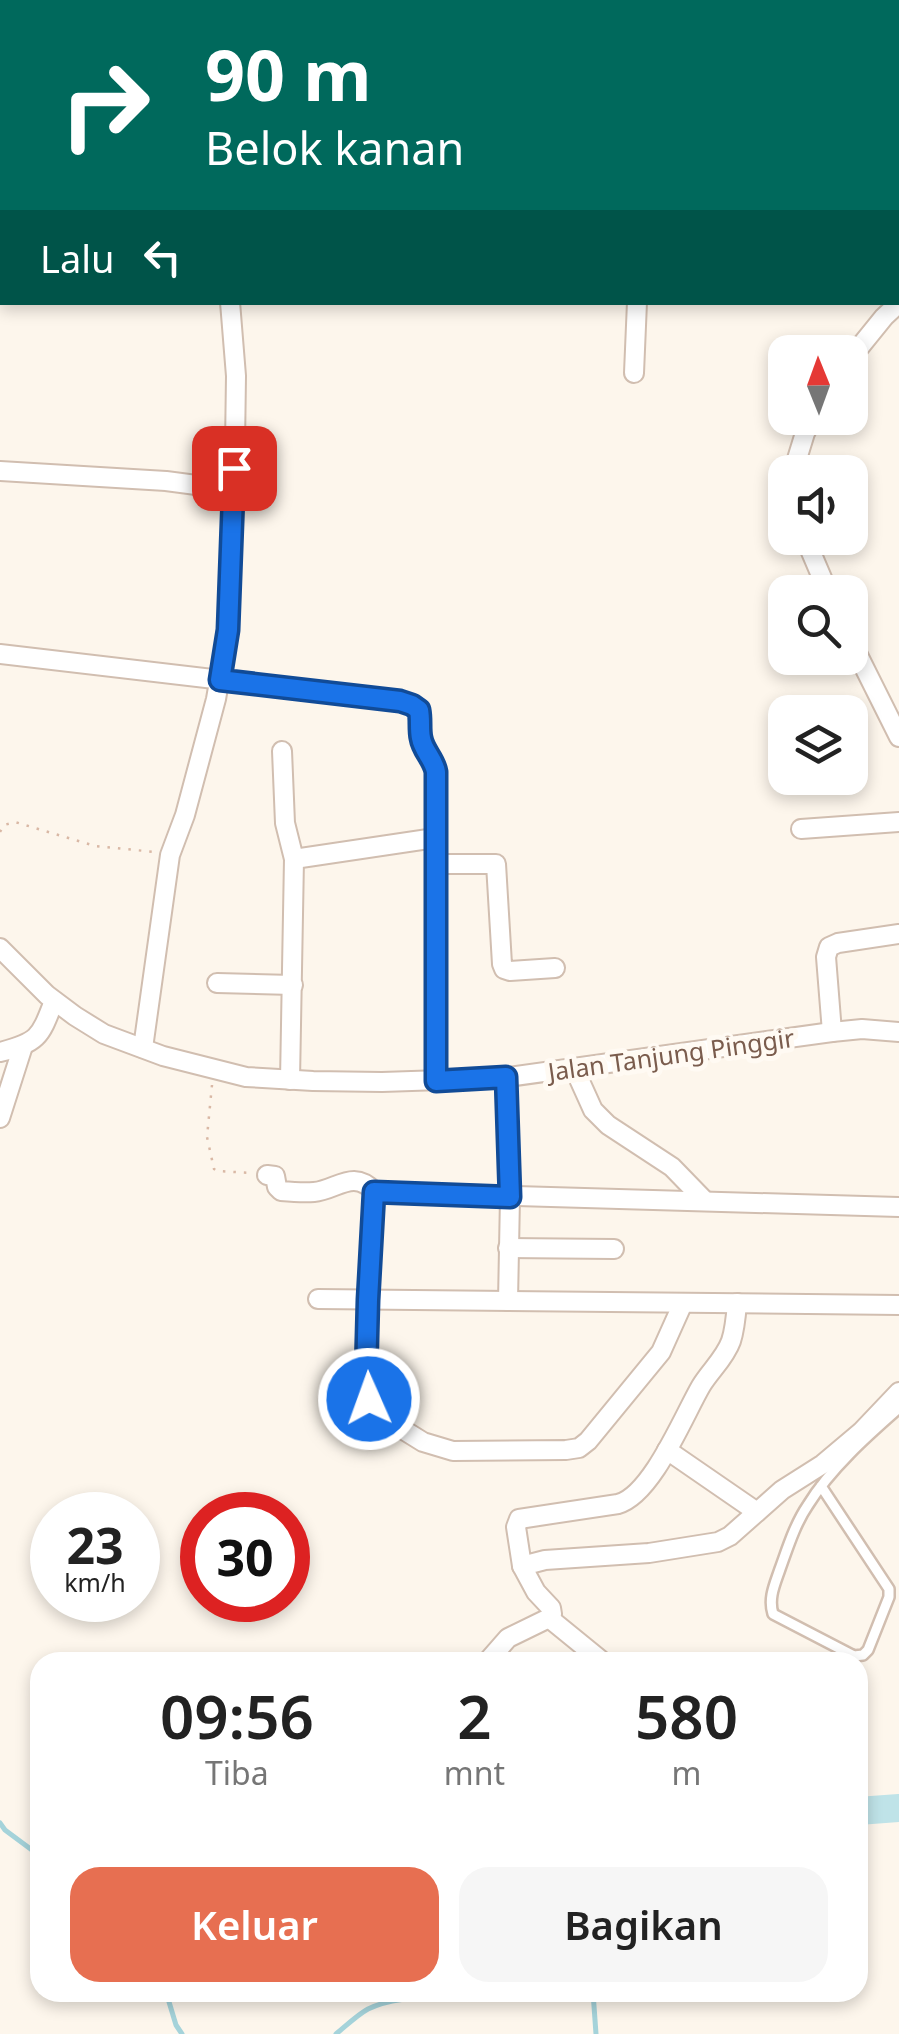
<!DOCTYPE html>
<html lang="id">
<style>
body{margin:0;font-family:"Noto Sans",sans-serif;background:#f6f6f6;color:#222;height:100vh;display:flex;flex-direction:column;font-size:38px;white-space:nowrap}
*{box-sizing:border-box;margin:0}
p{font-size:32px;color:#767676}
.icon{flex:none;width:55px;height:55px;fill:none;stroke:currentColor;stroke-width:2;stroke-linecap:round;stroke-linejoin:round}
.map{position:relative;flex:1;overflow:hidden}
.details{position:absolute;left:30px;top:1652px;width:838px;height:350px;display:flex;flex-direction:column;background:#fff;border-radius:30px;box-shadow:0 5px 15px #0003}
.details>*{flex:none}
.banner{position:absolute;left:0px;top:0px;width:900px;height:305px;box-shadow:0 5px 15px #0003;background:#00695c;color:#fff;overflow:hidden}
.needle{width:65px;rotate:359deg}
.fabs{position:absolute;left:768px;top:335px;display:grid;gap:20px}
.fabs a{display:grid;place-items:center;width:100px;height:100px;border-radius:20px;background:#fff;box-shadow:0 5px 15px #0003;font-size:50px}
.speed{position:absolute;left:30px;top:1492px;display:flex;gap:20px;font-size:50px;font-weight:700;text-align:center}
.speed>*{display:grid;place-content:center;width:130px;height:130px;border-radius:50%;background:#fff;box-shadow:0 5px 15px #0003;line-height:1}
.speed small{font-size:25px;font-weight:400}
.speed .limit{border:15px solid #d22;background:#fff;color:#111}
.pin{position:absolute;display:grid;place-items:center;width:85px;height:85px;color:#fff;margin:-42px;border-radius:20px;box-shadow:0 5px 15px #0006}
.me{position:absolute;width:110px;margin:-55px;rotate:358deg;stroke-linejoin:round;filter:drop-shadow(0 0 8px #0008)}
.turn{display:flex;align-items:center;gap:35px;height:210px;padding:0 40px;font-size:45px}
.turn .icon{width:130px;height:130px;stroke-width:2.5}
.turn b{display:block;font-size:70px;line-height:85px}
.then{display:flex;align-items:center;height:95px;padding:0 40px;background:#0003;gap:20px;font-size:38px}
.eta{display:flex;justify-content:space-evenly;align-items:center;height:170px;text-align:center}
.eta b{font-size:60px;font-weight:600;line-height:70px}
.primary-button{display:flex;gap:20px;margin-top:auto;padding:20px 40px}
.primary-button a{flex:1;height:115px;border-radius:30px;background:#e76f51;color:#fff;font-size:40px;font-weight:600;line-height:115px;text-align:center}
.primary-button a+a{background:#f6f6f6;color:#222}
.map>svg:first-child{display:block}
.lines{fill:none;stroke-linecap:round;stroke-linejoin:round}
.stream{stroke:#a5d3da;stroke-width:5}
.river{stroke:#bfe3e8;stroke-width:28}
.lane-casing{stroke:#d1beb0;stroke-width:14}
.street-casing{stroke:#d1beb0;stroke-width:22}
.path{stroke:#d9b8a5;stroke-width:2.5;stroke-dasharray:2.5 8;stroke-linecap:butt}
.lane{stroke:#fff;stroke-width:9}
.street{stroke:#fff;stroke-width:18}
.route-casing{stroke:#114b97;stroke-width:25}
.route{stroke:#1a73e8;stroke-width:18}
.labels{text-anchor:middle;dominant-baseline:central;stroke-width:10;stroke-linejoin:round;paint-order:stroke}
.street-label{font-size:25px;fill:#7a5c4d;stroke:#fffaf3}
</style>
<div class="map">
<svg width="899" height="2034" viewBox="0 0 899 2034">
<rect width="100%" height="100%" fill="#fdf6ec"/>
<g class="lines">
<!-- stream -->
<g class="stream">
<path d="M0,1823L5,1830L40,1856"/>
<path d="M166,1992L176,2025L182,2034"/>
<path d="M593,1992L596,2034"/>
<path d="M336,2034C346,2026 357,2015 368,2009C405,1991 449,2002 488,1992"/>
</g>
<!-- river -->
<path class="river" d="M858,1811L899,1808"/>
<!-- lane casing -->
<g class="lane-casing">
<g id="lane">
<path d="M764,0V2"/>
<path d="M821,1486L889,1589V1597L868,1650L863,1655L854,1656L773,1614C768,1598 775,1584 780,1569C788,1547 795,1524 808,1505C830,1469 867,1436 899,1408"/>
</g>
</g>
<!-- street casing -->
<g class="street-casing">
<g id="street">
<path d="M376,0L381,2"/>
<path d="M441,0L446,2"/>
<path d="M228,2V0"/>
<path d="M898,221H899"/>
<path d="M898,245L899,246"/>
<path d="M850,359L884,317L899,303"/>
<path d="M634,373L637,302"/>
<path d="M0,471L166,481L234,490"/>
<path d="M793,472L805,433L813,418"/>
<path d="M805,538L828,592"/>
<path d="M850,639L899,737"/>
<path d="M0,654L401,701C430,710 416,720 422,741C425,753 434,760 436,772L435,1081"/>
<path d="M282,751L285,823L294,859L290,1080"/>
<path d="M801,829L899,822"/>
<path d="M294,859L435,838"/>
<path d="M435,864H496L502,964L504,969L510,971L555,968"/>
<path d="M0,948L47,995L75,1016L104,1034L163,1056L246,1077L313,1081L382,1082L501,1078L832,1032L862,1029L899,1032"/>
<path d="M217,983L293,985"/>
<path d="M832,1032L826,957L829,947L838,943L899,934"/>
<path d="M143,1048L170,855L185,815L216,699L228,630L235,445L236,376L230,302"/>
<path d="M0,1052C39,1042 40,1037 54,1001"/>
<path d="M574,1068L593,1110L608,1125L672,1167L705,1201"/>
<path d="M506,1077L510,1197L508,1301"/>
<path d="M0,1118L23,1046"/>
<path d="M267,1175L275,1176L277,1187L281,1191C292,1192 303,1193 314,1192C337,1190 353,1168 375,1192"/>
<path d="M508,1248L614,1249"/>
<path d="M318,1299L899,1305"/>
<path d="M683,1303L661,1352L588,1441L579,1448L566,1450L453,1451L423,1442L394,1424L371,1405L367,1393L366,1375L368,1299L375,1192L899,1207"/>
<path d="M667,1450L757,1512"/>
<path d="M522,1566L516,1527L519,1519L618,1504C652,1495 684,1415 701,1386C710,1371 725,1358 731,1341C735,1329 736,1316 737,1303"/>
<path d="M549,1618L603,1662"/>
<path d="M487,1662L508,1638L549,1618L552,1614L551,1608L536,1592L522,1566L545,1560L649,1553L718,1542L730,1536L782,1490L823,1464L861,1432L899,1392"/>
</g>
</g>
<!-- path -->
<g class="path">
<path d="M0,832L4,825L15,822L95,846L155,852"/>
<path d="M212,1085L207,1137L214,1169L217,1171L251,1173"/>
</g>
<!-- lane -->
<use href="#lane" class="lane"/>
<!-- street -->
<use href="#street" class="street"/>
</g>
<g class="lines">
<!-- route casing -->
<g class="route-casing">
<path id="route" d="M234,468L228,630L220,680L400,701L412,705L419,710C421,720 419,729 421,738C423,751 434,759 436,772V1081L506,1077L510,1197L374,1192L368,1300L366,1375L369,1399"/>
</g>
<!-- route -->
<use href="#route" class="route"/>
</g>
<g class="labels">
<!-- street labels -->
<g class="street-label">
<text transform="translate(671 1054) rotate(-8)">Jalan Tanjung Pinggir</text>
</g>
</g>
</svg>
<div class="fabs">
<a><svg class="needle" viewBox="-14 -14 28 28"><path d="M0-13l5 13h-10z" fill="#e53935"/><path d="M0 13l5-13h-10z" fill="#767676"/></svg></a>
<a><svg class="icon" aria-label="sound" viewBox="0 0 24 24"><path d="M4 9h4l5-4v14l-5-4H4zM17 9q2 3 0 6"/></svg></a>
<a><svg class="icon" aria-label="search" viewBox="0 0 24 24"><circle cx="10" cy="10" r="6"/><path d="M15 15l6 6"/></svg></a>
<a><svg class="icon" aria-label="layers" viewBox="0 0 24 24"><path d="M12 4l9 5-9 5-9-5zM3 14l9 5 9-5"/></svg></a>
</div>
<div class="speed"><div>23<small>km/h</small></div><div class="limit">30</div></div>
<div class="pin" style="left:234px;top:468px;background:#d93025"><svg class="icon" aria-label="arrive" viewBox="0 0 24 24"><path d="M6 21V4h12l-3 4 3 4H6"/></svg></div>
<svg class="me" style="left:369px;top:1399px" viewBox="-20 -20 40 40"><circle r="17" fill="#1a73e8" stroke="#fff" stroke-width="3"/><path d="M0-11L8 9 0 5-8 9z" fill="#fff"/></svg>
<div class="banner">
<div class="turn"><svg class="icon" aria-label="right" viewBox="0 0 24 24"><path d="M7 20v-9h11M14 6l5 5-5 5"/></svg><div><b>90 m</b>Belok kanan</div></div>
<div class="then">Lalu<svg class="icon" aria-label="left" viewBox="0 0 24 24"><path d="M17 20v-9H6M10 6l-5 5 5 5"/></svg></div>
</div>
<section class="details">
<div class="eta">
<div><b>09:56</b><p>Tiba</p></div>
<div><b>2</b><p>mnt</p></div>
<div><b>580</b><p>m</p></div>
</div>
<div class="primary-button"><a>Keluar</a><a>Bagikan</a></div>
</section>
</div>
